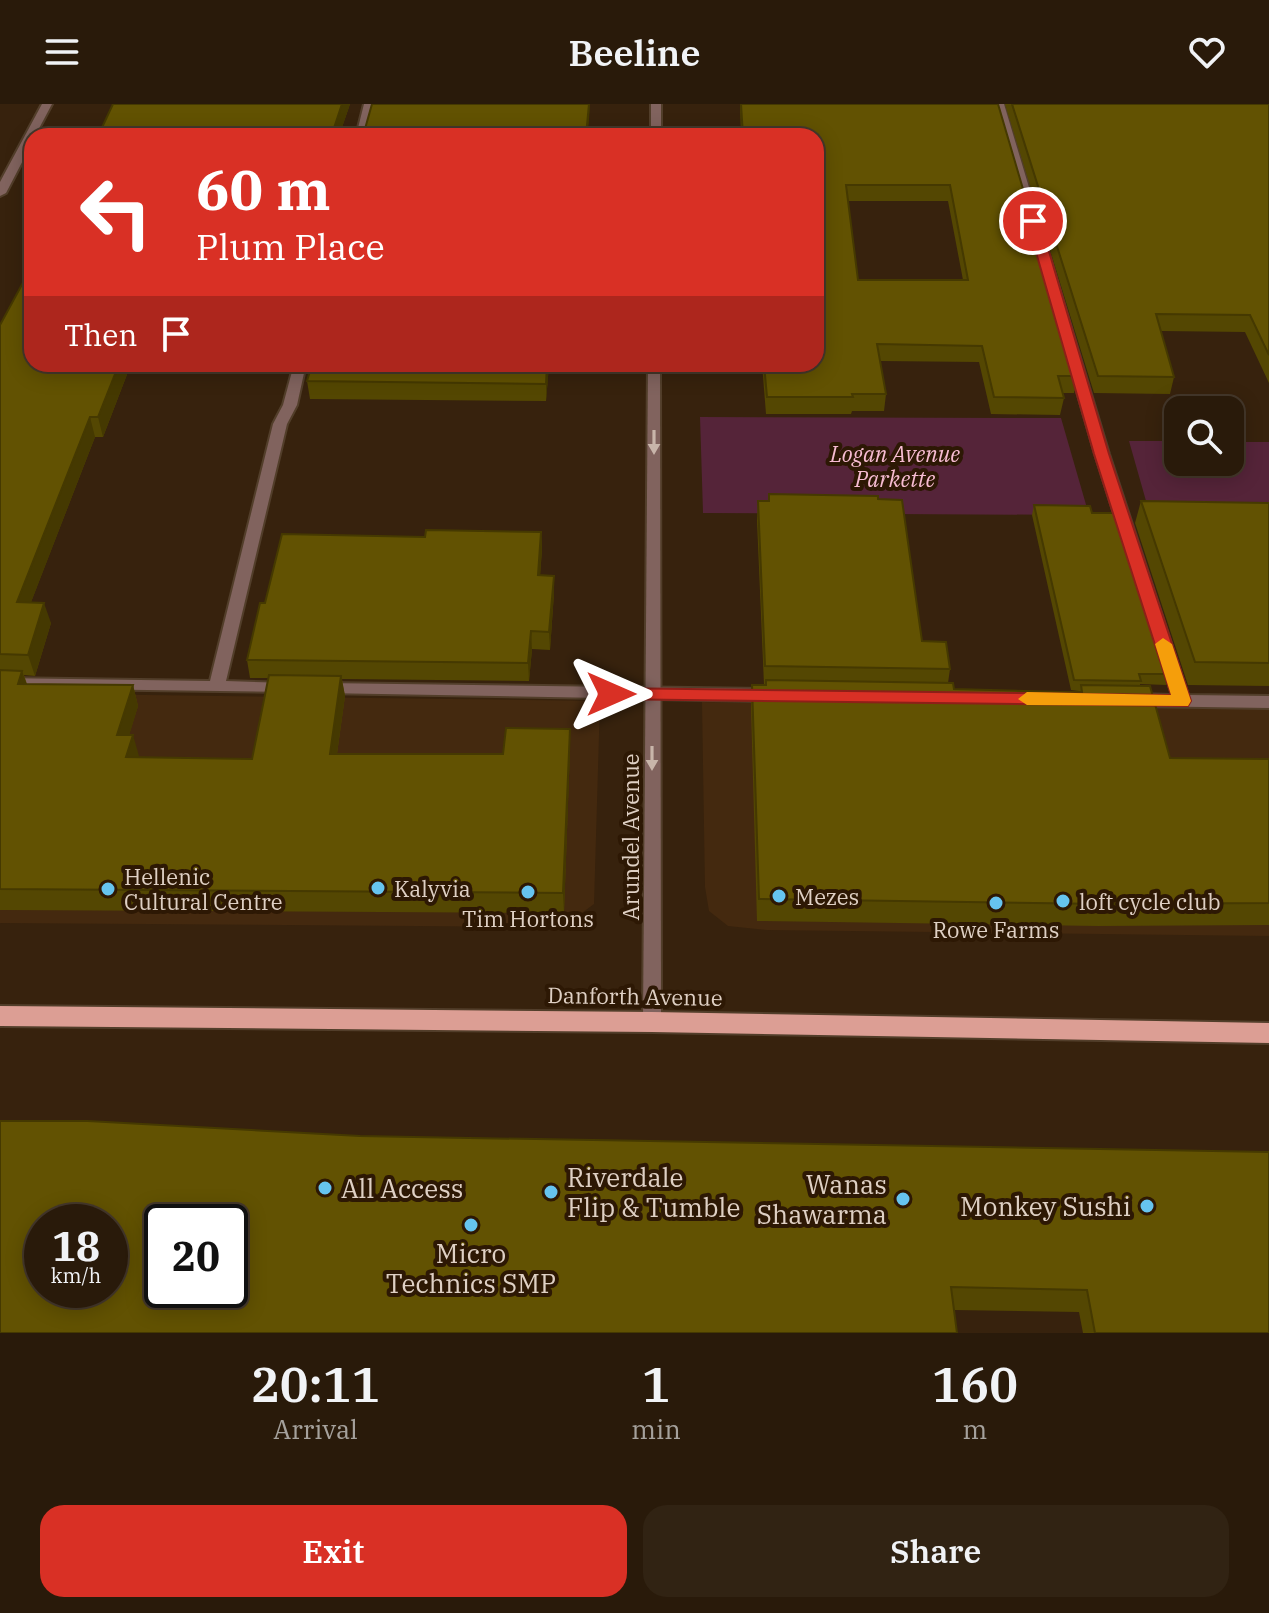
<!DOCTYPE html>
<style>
body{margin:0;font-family:"IBM Plex Serif",serif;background:#312313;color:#f1f3f6;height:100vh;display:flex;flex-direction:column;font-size:30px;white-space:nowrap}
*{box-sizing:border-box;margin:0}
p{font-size:26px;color:#a5a19c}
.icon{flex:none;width:44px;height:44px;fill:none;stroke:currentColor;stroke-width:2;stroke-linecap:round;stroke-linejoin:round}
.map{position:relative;height:1229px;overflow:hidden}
.sheet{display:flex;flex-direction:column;background:#291a0a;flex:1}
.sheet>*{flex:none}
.top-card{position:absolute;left:24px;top:24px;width:800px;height:244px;border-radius:24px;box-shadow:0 4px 20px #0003,0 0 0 2px #45382b;background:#d93025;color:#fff;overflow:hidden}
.buttons{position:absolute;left:1164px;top:292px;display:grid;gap:16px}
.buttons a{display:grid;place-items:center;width:80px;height:80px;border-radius:16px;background:#291a0a;box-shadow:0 4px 20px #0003,0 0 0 2px #45382b;font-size:40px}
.speed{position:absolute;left:24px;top:1100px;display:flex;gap:16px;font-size:40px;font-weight:700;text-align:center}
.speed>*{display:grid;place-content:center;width:104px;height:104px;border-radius:50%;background:#291a0a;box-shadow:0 4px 20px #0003,0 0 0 2px #45382b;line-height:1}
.speed small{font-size:20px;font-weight:400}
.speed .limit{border:4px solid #111;border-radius:12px;background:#fff;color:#111}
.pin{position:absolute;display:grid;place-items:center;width:68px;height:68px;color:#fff;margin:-34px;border:4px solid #fff;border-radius:50%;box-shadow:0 2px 8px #0007}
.me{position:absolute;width:88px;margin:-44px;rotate:90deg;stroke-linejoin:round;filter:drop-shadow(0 0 6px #0008)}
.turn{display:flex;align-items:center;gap:28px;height:168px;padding:0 40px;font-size:36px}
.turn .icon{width:104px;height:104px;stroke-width:2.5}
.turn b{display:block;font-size:56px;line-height:68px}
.then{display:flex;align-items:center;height:76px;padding:0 40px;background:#0003;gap:16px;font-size:30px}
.eta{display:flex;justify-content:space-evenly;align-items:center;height:136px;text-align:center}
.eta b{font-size:48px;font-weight:600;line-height:56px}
.action{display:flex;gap:16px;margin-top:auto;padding:16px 40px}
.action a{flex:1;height:92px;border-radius:24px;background:#d93025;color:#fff;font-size:32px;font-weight:600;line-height:92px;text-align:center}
.action a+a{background:#312313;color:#f1f3f6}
header{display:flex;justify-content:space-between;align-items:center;height:104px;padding:0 40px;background:#291a0a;font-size:36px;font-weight:600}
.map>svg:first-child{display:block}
.built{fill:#44290f}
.green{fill:#552439}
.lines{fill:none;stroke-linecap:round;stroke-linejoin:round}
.service-casing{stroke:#523e2a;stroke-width:4}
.minor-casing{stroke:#523e2a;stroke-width:4}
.primary-casing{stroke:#523e2a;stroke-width:4}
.service{fill:#81635e;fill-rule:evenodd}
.minor{fill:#81635e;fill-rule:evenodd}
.primary{fill:#dc9e94;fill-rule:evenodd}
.wall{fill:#544702;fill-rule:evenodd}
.shaded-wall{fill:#453901}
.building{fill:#625202;stroke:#453901;stroke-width:2;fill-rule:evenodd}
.oneway{fill:#c8b5aa}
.route{fill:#d93025;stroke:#8d1f18;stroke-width:2}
.slow{fill:#f59e0b}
.poi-dot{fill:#66c4ef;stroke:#2d1804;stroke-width:3}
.labels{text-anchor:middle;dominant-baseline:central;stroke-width:8;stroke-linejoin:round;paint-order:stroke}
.park-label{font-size:22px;font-style:italic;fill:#f7bcd2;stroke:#2d1804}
.street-label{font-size:22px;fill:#dfd0c4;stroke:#2d1804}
.poi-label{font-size:22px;fill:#dfd0c4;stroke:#2d1804;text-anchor:start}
.near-poi-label{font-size:26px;fill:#dfd0c4;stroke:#2d1804;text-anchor:start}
</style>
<header><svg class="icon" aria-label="menu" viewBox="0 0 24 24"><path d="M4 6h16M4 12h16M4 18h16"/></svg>Beeline<svg class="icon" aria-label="heart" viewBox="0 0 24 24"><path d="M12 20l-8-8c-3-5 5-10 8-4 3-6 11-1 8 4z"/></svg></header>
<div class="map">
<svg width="1269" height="1229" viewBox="0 0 1269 1229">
<rect width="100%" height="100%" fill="#37220d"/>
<!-- built -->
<g class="built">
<path d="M0,589L600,597L594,800L579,811L551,823L0,819Z"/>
<path d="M702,598L1269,605V832L767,826L728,822L709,807L705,783Z"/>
</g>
<!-- green -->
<g class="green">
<path d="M700,313L1061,314L1089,411L703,409Z"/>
<path d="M1129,337H1178V358H1230V338H1269V412L1150,411Z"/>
</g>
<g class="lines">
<!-- service casing -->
<g class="service-casing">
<g id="service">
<path d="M364,0H374L366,32H356Z"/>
<path d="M994,0H1004L1109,350L1188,591L1269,592V604L1135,602L1127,596L1135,590L1172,591L1095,350Z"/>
<path d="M294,260H306L297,301L287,320L226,577L288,579L294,580L296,584L294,588L0,584V574L210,577L273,320L283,301Z"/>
<path d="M323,579L771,585L779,591L771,597L323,589L315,584Z"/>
</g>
</g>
<!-- minor casing -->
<g class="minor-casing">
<g id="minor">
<path d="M42,0H52L35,32H32V39L6,89L0,92V78Z"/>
<rect x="651" y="0" width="10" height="32"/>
<path d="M648,260H660L661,918L659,923L652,926L645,923L643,918Z"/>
</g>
</g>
<!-- primary casing -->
<g class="primary-casing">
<path id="primary" d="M0,902L652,908L1269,919V939L652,928L0,922Z"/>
</g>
<!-- service -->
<use href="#service" class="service"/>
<!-- minor -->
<use href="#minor" class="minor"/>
<!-- primary -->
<use href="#primary" class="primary"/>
</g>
<!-- wall -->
<g class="wall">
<path d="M113,0H350L339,32H98Z"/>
<path d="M740,0H998L1078,272L1074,289H1062L1064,294L1060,311L991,310L979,258L880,257L886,290L884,307H852L851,310H766L762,260H816V32H741ZM848,97H948L963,176H858Z"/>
<path d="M1005,0H1269V279L1245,228L1161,227L1174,273L1170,290L1094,289Z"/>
<path d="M0,221L32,260H131L103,333H95L31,498L51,519L35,572L24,571L27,580L133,581L138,602L129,631L138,653L252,655L269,574H250L247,556L265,499L425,433L541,428L542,445L540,471L554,489L550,546L532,545L529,577L342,575L345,592L337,650H503L570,646L564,809L0,806Z"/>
<path d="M312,260H565V261H549L546,297L310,295L307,277Z"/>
<path d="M758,397L922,537L950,565L948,579L954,585L1079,588V587L1071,586L1032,411L1034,401L1092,409L1169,570L1166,581L1140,580V582L1170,654L1269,655V821L1098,822L757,817L751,604L752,581H764L757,417Z"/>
<path d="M1141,397L1269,399V582L1188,581L1135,419Z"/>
<path d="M360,1032L1269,1048V1229H1083L1079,1208L954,1206Z"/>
</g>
<!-- shaded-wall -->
<g class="shaded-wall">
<path d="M342,0H350L339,32H335L334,24Z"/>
<path d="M589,0H590L588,32H586Z"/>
<path d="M119,260H131L103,333L98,313Z"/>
<path d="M547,260H549V261L546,297V280Z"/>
<path d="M90,313L95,333L23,519L17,498Z"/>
<path d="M541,428L542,445L539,489L538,471Z"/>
<path d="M554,472V489L550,546L549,528Z"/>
<path d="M44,499L51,519L35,572L28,551Z"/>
<path d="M531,527L532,545L529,577L528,559Z"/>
<path d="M22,567L29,587L18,580Z"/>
<path d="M341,572L345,592L334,671L330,650Z"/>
<path d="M133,581L138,602L123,652L117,631Z"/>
<path d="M570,625V646L564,809L563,789Z"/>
<path d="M133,631L139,652L132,674L126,653Z"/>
</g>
<!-- building -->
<g class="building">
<path d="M113,0H342L334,24L243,23L239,32H98Z"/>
<path d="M372,0H589L586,32H363Z"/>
<path d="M741,0H998L1078,272H1058L1064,294L994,293L982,242L877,240L886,290H852L853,293H767L764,260H816V32H743ZM846,81H950L968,176H858Z"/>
<path d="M1012,0H1269V251L1250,211L1156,210L1174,273L1098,272Z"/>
<path d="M32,162V260H119L98,313H90L17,498L44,499L28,551L0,550V221Z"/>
<path d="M312,260H547L546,280L307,277Z"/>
<path d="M769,390L878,392V395L902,396L922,537L946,538L950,565L765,562L758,397H769Z"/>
<path d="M1141,397L1269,399V559L1195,558Z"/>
<path d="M1034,401L1090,402L1092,409H1116L1169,570H1139L1141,577L1074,576Z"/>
<path d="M426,426L541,428L538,471L554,472L549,528L531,527L528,559L247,556L260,499H265L282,430L425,433Z"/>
<path d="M0,566L22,567L18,580L133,581L117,631H133L126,653L252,655L269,571L341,572L330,650H503L506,624L570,625L563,789L0,785Z"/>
<path d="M766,576L953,579L954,585L1061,588H1082L1081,581L1150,582L1170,654L1269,655V799L1105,800L759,795L752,581H766Z"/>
<path d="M0,1017H88L360,1032L1269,1048V1229H1095L1087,1186L951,1183L957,1229H0ZM42,1118H110V1186H42ZM162,1118H230V1186H162Z"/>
</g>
<!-- one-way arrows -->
<defs><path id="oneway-solid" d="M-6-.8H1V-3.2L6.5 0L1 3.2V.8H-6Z" transform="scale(2)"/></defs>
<g class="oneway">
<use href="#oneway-solid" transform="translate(654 338) rotate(90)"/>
<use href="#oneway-solid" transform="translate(652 654) rotate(90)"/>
</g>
<!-- route -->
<path class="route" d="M1029,114L1040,117L1109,350L1191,597L1188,602L605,595L602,590L611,584L1171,591L1094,350L1027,117Z"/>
<!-- slow -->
<path class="slow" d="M1163,534L1172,540L1191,597L1188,602L1027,601L1018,595L1027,588L1171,591L1155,540Z"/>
<!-- markers -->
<g class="poi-dot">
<circle cx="378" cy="784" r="8"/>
<circle cx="108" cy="785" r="8"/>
<circle cx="528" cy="788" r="8"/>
<circle cx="779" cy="792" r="8"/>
<circle cx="1063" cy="797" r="8"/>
<circle cx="996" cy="799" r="8"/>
<circle cx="325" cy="1084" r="8"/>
<circle cx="551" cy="1088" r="8"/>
<circle cx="903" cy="1095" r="8"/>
<circle cx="1147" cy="1102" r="8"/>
<circle cx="471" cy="1121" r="8"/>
</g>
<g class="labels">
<!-- park labels -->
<g class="park-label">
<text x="895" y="349">Logan Avenue<tspan x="895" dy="25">Parkette</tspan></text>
</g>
<!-- street labels -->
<g class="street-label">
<text transform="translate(630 733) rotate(-90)">Arundel Avenue</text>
<text transform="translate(635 892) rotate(1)">Danforth Avenue</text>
</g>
<!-- poi labels -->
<g class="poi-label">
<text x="124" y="772">Hellenic<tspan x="124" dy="25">Cultural Centre</tspan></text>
<text x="394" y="784">Kalyvia</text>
<text x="795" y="792">Mezes</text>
<text x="1079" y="797">loft cycle club</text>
<text x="528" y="814" text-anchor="middle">Tim Hortons</text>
<text x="996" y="825" text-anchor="middle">Rowe Farms</text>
</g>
<!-- near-poi labels -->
<g class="near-poi-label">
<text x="567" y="1073">Riverdale<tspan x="567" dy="30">Flip &amp; Tumble</tspan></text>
<text x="887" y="1080" text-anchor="end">Wanas<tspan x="887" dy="30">Shawarma</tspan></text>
<text x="341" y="1084">All Access</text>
<text x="1131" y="1102" text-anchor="end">Monkey Sushi</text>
<text x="471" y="1149" text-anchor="middle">Micro<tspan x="471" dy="30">Technics SMP</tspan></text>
</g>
</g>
</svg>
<div class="buttons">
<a><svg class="icon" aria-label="search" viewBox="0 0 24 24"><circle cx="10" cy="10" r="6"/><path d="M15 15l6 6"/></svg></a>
</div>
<div class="speed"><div>18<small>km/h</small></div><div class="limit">20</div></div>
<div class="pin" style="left:1033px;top:117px;background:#d93025"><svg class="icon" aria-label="arrive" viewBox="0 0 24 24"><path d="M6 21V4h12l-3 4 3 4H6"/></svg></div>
<svg class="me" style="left:611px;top:590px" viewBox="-20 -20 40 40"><path d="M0-17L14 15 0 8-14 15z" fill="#d93025" stroke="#fff" stroke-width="4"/></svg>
<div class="top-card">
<div class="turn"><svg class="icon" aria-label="left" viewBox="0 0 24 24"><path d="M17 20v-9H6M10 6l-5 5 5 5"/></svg><div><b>60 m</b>Plum Place</div></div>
<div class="then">Then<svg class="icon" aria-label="arrive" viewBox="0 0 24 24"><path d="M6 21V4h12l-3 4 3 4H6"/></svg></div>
</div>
</div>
<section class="sheet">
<div class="eta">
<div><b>20:11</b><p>Arrival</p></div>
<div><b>1</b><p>min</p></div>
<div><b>160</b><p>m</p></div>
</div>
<div class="action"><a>Exit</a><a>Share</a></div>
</section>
